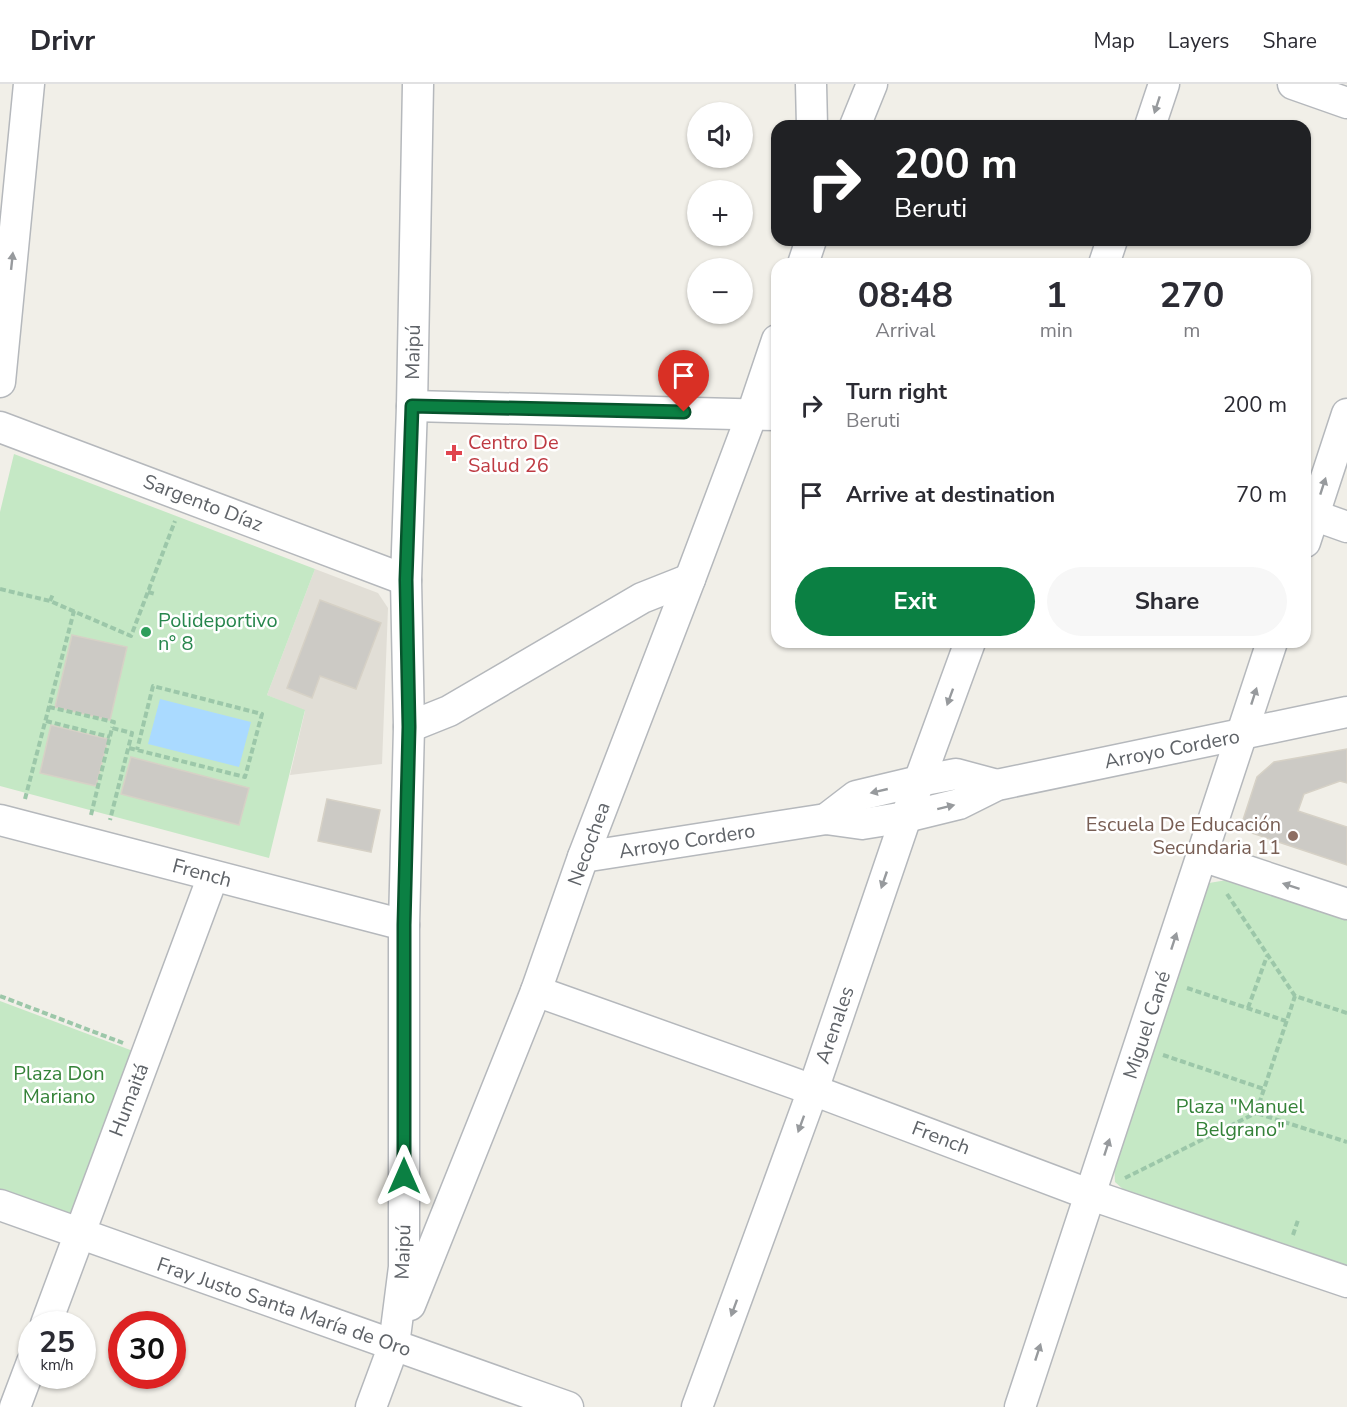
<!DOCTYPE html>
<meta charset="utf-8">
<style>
body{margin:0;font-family:"Nunito Sans",sans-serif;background:#f7f7f7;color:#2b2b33;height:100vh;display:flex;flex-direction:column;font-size:22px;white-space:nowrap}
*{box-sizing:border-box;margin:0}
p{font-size:20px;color:#7c7c81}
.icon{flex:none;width:33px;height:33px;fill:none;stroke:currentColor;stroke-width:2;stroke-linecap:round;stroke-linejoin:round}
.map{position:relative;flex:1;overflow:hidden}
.panel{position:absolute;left:771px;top:174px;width:540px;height:390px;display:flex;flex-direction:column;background:#fff;border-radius:18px;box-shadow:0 2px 4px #0004}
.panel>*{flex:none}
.guide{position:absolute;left:771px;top:36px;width:540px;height:126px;border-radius:18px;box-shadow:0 2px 4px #0004;background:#202124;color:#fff;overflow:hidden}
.fabs{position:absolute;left:687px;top:18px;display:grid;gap:12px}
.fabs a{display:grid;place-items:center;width:66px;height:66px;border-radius:50%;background:#fff;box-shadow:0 2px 4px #0004;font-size:30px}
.speed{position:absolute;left:18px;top:1227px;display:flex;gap:12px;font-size:30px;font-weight:700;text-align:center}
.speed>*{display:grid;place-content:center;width:78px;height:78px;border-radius:50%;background:#fff;box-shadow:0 2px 4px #0004;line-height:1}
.speed small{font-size:15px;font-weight:400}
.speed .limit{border:9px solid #d22;background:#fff;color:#111}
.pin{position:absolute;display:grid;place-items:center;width:51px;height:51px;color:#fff;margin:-62px -26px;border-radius:50% 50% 50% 0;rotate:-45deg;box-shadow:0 0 6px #0007}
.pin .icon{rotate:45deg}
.me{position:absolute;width:66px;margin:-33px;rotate:0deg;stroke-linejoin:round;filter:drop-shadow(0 0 4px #0008)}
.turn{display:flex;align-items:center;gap:21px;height:126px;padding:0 24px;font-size:27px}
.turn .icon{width:78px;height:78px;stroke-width:2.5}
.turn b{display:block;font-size:42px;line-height:51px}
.eta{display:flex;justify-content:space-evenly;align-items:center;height:102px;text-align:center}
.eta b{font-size:36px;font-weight:700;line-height:42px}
.primary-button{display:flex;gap:12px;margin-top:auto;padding:12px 24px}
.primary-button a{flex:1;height:69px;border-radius:36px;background:#0b8043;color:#fff;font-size:24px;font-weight:700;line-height:69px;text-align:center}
.primary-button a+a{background:#f7f7f7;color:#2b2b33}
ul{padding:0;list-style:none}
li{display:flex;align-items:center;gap:18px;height:90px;padding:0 24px}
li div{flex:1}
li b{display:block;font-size:22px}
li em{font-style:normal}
header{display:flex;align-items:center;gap:36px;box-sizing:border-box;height:84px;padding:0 30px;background:#fff;border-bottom:2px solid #e1e1e2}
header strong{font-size:28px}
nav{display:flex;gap:33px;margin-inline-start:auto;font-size:21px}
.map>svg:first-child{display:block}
.education{fill:#e1ded6}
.green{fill:#c5e8c5}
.water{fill:#aadaff}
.building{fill:#cccac5;stroke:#d6d1c6;stroke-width:1.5}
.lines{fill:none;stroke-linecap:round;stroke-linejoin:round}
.minor-casing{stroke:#b5b8bc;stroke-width:33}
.path{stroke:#9cc7a9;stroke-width:4;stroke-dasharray:6 3;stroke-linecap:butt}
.minor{stroke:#fff;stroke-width:30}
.oneway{fill:#979a9d}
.route-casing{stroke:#07532c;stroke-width:15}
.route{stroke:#0b8043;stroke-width:10}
.health-dot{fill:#e0444e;stroke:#fff;stroke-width:2}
.leisure-dot{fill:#2e9e5b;stroke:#fff;stroke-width:2}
.education-dot{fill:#8d6e63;stroke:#fff;stroke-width:2}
.labels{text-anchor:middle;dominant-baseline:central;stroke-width:5;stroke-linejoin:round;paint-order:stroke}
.street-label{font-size:20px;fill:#5f6368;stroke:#fff}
.health-label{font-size:20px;fill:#be3a42;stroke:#fff;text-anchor:start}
.leisure-label{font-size:20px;fill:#27864d;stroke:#fff;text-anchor:start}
.education-label{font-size:20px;fill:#785e54;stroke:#fff;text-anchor:end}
.park-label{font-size:20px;fill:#348238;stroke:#fff}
</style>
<header>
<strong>Drivr</strong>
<nav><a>Map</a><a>Layers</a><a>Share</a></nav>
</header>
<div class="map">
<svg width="1347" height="1323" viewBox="0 0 1347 1323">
<rect width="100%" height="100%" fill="#f1efe8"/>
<!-- education -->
<path class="education" d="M315,485L378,509L388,524L382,680L290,691L305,627L267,611Z"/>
<!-- green -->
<g class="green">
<path d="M14,370L315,485L267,611L305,626L269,774L0,702V428Z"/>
<path d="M1227,796L1347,836V1183L1125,1107L1115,1098L1114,1080L1199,812L1209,799Z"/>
<path d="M0,917L133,967L78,1122L70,1129L61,1130L0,1107Z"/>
</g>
<!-- water -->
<path class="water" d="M160,615L251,638L239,683L148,660Z"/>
<!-- building -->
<g class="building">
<path d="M320,516L381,539L356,605L320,592L312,614L287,604Z"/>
<path d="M72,551L127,563L110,636L55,623Z"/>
<path d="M51,641L108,655L96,702L40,689Z"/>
<path d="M1347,665V699L1340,697L1304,710L1298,727L1347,743V781L1240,745L1257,693L1274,678Z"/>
<path d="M131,673L249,704L239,741L121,710Z"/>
<path d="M327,715L380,726L371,768L318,757Z"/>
</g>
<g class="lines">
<!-- minor casing -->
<g class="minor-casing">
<g id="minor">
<path d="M811,0L812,42"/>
<path d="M1293,0L1347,19"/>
<path d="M855,42L872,0"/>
<path d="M1150,42L1164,0"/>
<path d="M803,180L811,156"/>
<path d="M1104,180L1112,156"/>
<path d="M0,298L29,0"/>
<path d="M412,322L777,331"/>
<path d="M0,343L406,496"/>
<path d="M1305,428L1347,443"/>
<path d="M1305,458L1347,330"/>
<path d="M409,643L449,627L642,514L690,495"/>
<path d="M826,735L856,712L919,697L956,690L997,701"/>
<path d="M0,736L404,841"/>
<path d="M1202,772L1347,820"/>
<path d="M583,773L826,735L862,740L906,733L959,720L997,701L1347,628"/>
<path d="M536,907L813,1006L1091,1111L1347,1198"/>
<path d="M0,1121L568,1323"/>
<path d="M410,1221L536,907L583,773L690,495L752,330L777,256"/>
<path d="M46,1240L213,792"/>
<path d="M15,1323L32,1278"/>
<path d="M371,1323L394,1261L404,1183V841L409,643L406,496L412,322L418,0"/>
<path d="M697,1323L813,1006L906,733L970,558"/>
<path d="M1020,1323L1272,558"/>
</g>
</g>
<!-- path -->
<g class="path">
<path d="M0,505L50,517L131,552L175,437"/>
<path d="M148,508L155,510"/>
<path d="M50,517L53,510"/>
<path d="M49,623L114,638L112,644"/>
<path d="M46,637L110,653"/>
<path d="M129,664L245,693L262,630L153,602L137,666"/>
<path d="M25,715L74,527"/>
<path d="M91,731L112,644L132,649L110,736"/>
<path d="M1227,810L1295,912"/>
<path d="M1187,904L1286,937"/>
<path d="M0,912L123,959"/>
<path d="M1248,924L1267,872"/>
<path d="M1347,929L1295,912L1256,1029L1347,1058"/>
<path d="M1163,971L1264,1005"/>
<path d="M1125,1094L1256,1029"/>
<path d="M1293,1151L1298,1136"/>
</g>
<!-- minor -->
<use href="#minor" class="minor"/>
</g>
<!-- one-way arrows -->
<defs><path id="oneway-solid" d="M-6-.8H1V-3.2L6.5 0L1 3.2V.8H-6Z" transform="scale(1.5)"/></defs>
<g class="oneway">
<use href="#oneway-solid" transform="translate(1157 21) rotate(108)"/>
<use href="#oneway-solid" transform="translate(12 177) rotate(-84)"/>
<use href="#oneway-solid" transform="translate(1323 402) rotate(-72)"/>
<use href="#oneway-solid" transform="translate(1254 612) rotate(-72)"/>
<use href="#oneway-solid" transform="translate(950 613) rotate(110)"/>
<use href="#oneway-solid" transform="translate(879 707) rotate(167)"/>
<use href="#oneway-solid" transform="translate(946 723) rotate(-14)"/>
<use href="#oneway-solid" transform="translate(884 796) rotate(109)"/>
<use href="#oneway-solid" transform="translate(1291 802) rotate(-162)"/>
<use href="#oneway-solid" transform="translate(1174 857) rotate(-72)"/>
<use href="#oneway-solid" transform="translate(801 1040) rotate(110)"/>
<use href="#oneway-solid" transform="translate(1107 1063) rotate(-72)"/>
<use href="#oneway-solid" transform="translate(734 1224) rotate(110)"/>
<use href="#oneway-solid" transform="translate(1038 1268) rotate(-72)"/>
</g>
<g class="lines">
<!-- route casing -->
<g class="route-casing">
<path id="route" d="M404,1092V841L409,643L406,496L412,322L684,328"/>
</g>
<!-- route -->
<use href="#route" class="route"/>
</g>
<!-- markers -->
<path class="health-dot" d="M451 360h6v6h6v6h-6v6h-6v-6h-6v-6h6z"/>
<circle class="leisure-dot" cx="146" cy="548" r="6"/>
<circle class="education-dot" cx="1293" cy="752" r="6"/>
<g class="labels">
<!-- street labels -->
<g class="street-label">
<text transform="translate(413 268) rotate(-89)">Maipú</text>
<text transform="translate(203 419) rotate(21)">Sargento Díaz</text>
<text transform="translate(1172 665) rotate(-11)">Arroyo Cordero</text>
<text transform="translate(687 757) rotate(-9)">Arroyo Cordero</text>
<text transform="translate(589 760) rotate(-70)">Necochea</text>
<text transform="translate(202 789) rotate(15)">French</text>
<text transform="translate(835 941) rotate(-71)">Arenales</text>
<text transform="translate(1147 941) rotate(-72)">Miguel Cané</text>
<text transform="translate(129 1016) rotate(-69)">Humaitá</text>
<text transform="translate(941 1054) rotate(21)">French</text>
<text transform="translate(403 1168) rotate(-88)">Maipú</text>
<text transform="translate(284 1223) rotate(19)">Fray Justo Santa María de Oro</text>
</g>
<!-- health labels -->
<g class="health-label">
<text x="468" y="358">Centro De<tspan x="468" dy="23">Salud 26</tspan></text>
</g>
<!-- leisure labels -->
<g class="leisure-label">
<text x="158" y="536">Polideportivo<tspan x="158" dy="23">n° 8</tspan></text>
</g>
<!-- education labels -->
<g class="education-label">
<text x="1281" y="740">Escuela De Educación<tspan x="1281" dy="23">Secundaria 11</tspan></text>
</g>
<!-- park labels -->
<g class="park-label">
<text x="59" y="989">Plaza Don<tspan x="59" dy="23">Mariano</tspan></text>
<text x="1240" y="1022">Plaza "Manuel<tspan x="1240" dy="23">Belgrano"</tspan></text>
</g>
</g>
</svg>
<div class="fabs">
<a><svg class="icon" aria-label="sound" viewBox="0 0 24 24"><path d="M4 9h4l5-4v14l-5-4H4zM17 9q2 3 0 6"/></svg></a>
<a>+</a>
<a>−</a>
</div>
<div class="speed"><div>25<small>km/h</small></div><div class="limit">30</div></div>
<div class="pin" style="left:684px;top:328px;background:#d93025"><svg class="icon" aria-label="arrive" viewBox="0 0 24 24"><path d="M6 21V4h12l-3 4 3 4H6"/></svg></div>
<svg class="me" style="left:404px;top:1092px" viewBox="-20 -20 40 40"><path d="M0-17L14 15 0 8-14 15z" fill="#0b8043" stroke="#fff" stroke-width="4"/></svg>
<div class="guide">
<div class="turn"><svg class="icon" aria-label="right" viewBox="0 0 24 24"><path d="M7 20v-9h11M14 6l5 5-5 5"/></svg><div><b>200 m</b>Beruti</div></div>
</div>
<section class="panel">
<div class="eta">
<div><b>08:48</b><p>Arrival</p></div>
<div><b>1</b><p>min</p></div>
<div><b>270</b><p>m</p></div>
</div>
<ul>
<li><svg class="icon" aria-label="right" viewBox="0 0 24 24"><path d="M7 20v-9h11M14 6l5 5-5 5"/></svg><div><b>Turn right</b><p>Beruti</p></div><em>200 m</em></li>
<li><svg class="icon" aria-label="arrive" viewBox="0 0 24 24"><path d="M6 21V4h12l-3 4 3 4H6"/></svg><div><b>Arrive at destination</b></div><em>70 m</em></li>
</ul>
<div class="primary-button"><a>Exit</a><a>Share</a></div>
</section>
</div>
